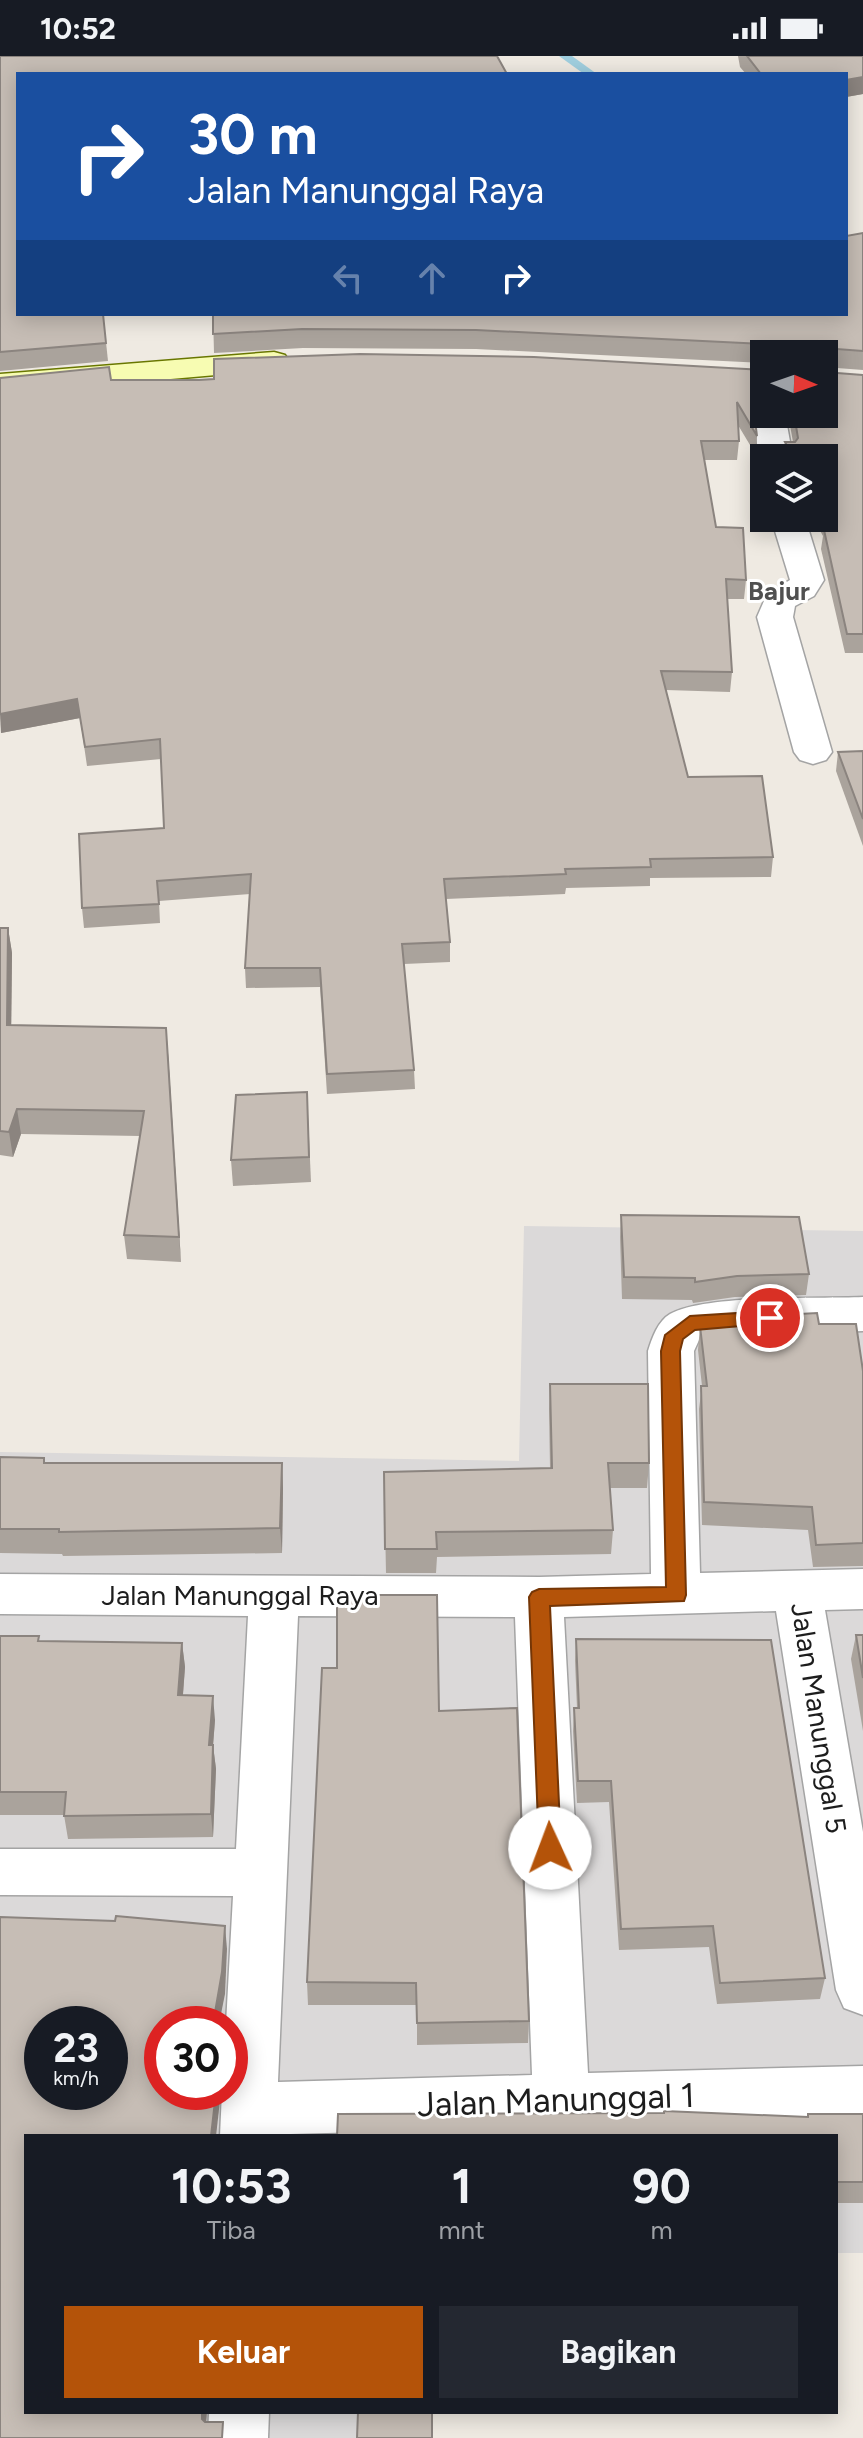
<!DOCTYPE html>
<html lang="id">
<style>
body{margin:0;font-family:Figtree,sans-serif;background:#242831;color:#f1f3f6;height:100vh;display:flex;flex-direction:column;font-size:30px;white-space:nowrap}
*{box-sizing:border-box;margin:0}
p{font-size:26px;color:#9ea1a6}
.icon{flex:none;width:44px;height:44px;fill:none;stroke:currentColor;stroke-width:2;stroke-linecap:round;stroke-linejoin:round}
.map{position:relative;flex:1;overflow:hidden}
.panel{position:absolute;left:24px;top:2078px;width:814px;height:280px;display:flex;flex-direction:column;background:#171b24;border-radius:0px;box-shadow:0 4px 20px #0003}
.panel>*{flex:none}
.top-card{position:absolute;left:16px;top:16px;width:832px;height:244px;border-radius:0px;box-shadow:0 4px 20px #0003;background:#1a4fa0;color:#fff;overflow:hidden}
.needle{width:52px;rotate:92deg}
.buttons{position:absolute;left:750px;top:284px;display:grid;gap:16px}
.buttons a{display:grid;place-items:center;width:88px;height:88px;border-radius:0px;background:#171b24;box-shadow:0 4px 20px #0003;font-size:40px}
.speed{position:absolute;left:24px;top:1950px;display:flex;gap:16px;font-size:40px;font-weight:700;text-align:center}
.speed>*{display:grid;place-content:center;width:104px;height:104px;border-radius:50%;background:#171b24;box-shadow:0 4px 20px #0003;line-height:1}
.speed small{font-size:20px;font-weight:400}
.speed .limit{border:12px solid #d22;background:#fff;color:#111}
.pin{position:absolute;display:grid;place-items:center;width:68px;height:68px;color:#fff;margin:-34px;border:4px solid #fff;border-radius:50%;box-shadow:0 2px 8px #0007}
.me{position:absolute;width:88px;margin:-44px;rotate:358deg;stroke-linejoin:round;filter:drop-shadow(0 0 6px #0008)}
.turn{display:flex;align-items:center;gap:28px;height:168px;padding:0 40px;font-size:36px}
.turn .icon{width:104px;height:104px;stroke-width:2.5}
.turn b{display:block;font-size:56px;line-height:68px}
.lanes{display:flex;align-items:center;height:76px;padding:0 40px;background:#0003;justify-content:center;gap:40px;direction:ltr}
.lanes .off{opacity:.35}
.eta{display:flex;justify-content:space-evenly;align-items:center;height:136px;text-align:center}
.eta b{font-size:48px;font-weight:700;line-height:56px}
.button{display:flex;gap:16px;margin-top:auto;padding:16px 40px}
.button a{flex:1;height:92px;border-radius:0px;background:#b45309;color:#fff;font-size:32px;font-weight:700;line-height:92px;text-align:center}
.button a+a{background:#242831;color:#f1f3f6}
.status{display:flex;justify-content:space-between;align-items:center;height:56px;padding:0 40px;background:#171b24;direction:ltr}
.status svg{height:22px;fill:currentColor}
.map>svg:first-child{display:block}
.residential{fill:#dbd9d9;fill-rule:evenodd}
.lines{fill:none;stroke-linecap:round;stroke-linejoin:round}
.stream{fill:#a0cfdf;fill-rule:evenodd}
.street-casing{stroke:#a4a4a4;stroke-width:3}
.secondary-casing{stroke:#697700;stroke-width:3}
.street{fill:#fff;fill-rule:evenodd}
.secondary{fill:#f7fcb2;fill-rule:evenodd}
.wall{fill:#aaa39c}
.shaded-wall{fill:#8b847f}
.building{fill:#c6bdb5;stroke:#8b847f;stroke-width:2;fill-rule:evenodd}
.route{fill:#b45309;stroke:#753606;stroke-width:2}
.labels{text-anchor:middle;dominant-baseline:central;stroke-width:6;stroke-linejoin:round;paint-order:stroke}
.far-quarter-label{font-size:26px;font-weight:bold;fill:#505050;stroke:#fff}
.street-label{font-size:28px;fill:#1d1d1d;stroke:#fff}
.near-street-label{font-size:34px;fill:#1d1d1d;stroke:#fff}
</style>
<div class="status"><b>10:52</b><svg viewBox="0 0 49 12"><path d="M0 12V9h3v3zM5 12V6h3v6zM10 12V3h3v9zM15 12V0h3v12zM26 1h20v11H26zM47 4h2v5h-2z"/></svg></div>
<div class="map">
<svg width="863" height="2382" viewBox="0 0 863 2382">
<rect width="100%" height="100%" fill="#efeae2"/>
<!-- residential -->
<path class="residential" d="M524,1170L863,1175V2197H836V2080H26V2356H427V2382H0V1396L519,1405ZM42,1968H110V2036H42ZM162,1968H230V2036H162Z"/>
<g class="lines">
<!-- stream -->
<path class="stream" d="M559,0H572L597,18H584Z"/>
<!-- street casing -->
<g class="street-casing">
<g id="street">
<path d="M764,350V358H785L793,402H764V409L759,402L753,358L758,351Z"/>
<path d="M771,462H805L824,524L814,540L795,550L793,561L832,696L826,704L813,708L800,704L794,696L757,561L767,538L790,524Z"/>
<path d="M863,1241V1275L709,1281L699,1284L694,1295L700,1517L863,1513V1553L825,1554L863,1776V1959L844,1952L836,1934L776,1555L564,1561L588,2017L863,2010V2062L220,2080L222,2036H230V1968H226L233,1840L0,1839V1793H236L248,1560L0,1558V1518L539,1521L651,1518L648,1295C652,1282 658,1265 670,1258C706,1238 818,1243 863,1241ZM298,1560L515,1561L532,2019L278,2026Z"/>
<path d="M209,2356H269L268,2382H208Z"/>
</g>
</g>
<!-- secondary casing -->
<g class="secondary-casing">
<path id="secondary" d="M274,296L285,299L290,306L285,313L0,338V318Z"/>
</g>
<!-- street -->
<use href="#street" class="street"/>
<!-- secondary -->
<use href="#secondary" class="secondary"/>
</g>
<!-- wall -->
<g class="wall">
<path d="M0,0L18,18L103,258L108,305L0,315Z"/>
<path d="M738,0H863V38L846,41V18H746L740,11Z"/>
<path d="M863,177V314L824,311V298H764V307L476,293L303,292L214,297L213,258H846Z"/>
<path d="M764,314V348V347L756,349L754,353L757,380L756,399L738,369L739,385L737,404H704L716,471L746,524L744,543H727L732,616L730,636L666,634L688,721L773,801L771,821L650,822V830L566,832L565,838L446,843L450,886V906L404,908L414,1014L415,1033L327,1038L320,931L246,932L245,912L250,838L159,845L160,867L84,872L82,852L164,772L161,703L87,710L80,662L1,677L0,322L199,324Z"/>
<path d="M863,319V597H845L821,493L823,480L813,462H824V402H783L785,386H793L788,358H824Z"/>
<path d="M863,695V790L836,715L838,696Z"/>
<path d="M0,872H8L12,897L11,969L168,997L181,1206L127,1203L124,1179L140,1080L21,1078L13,1101L0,1099Z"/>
<path d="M307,1036L311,1126L233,1130L231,1104Z"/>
<path d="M621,1159L809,1218L806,1239L735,1241L693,1247L692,1244L622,1243L620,1181Z"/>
<path d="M819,1268L863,1315V1510L813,1511L808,1474L702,1469L699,1353L702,1330L698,1294L700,1270Z"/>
<path d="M550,1328L649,1407L647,1432H610L613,1474L611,1498L437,1501L436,1517H386L384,1416L550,1412L549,1353Z"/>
<path d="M0,1401L45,1407H282L283,1432L282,1497L63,1500L62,1498L0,1497Z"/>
<path d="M856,1579H863V1675L851,1603Z"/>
<path d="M0,1580L40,1585L182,1587L185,1611L183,1639L215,1664L213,1690L216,1713L213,1781L68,1783L64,1759H0Z"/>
<path d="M576,1583L825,1922L820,1943L717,1948L709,1891L619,1894L609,1746L577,1747L573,1675L574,1652H577L575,1605Z"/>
<path d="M439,1655L529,1965L528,1987L417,1989V1949H308L307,1926Z"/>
<path d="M863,2058V2147H836V2080L808,2061Z"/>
</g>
<!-- shaded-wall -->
<g class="shaded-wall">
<path d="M863,21V38L846,41V24Z"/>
<path d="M764,329V347L756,349L750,358L752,340L757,330Z"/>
<path d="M77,643L80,662L1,677L0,658Z"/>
<path d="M8,872L12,897L11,994L7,969Z"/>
<path d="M166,972L168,997L181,1206L179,1181Z"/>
<path d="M17,1053L21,1078L13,1101L9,1076Z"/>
<path d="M282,1407L283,1432L282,1497L280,1472Z"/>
<path d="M182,1587L185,1611L181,1663L178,1639Z"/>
<path d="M213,1640L215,1664L213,1689L216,1713L213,1781L211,1758L209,1689Z"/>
<path d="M225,1870L227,1893L225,1938L219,1968H213Z"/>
<path d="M216,2036H221L216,2080H211Z"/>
<path d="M202,2356H207L205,2382L202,2363Z"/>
</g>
<!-- building -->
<g class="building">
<path d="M0,0H497L507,18H18V258H103L106,287L0,296Z"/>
<path d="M747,0H863V21L846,24V18H761Z"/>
<path d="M863,177V295L824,292V306V298H769V291L766,288L476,274L302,273L213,278V258H846V180Z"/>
<path d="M360,298L534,301L764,314V329L757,330L752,340L757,380L737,346L739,385H701L716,471L743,472L746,524L726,523L732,616L661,615L688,721L762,720L773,801L650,803L651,811L565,813L566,818L444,823L450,886L402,888L414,1014L327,1018L320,912H245L251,818L157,825L159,848L82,852L79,778L164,772L160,683L85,691L77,643L0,658V322L109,311L111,324H199L214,323V303Z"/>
<path d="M824,316L863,319V578H847L824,474H832L824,459V402H794L785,386H795L798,382L794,358H824Z"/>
<path d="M863,695V763L838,696Z"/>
<path d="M0,872H8L7,969L166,972L179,1181L124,1179L144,1055L17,1053L9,1076L0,1075Z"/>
<path d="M307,1036L309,1101L231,1104L236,1039Z"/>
<path d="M621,1159L799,1161L809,1218L737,1220L695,1226V1222L624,1221Z"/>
<path d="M817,1257L819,1268H856L863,1315V1487L816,1489L812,1451L704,1446L701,1330H707L700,1270L704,1263Z"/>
<path d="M550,1328H648L649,1407H608L613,1474L436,1476L437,1493H385L384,1416L552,1412Z"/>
<path d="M0,1401L44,1402V1407H282L280,1472L59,1476V1473H0Z"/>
<path d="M337,1539H437L439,1655L517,1652L529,1965L417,1967L416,1927L307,1926L322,1612H337Z"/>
<path d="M856,1579H863V1622Z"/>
<path d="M0,1580H39L38,1585L182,1587L178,1639L213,1640L209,1689H213L211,1758L64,1760L66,1736H0Z"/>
<path d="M576,1583L771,1584L825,1922L720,1927L713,1870L621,1873L611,1725H578L574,1652H579Z"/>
<path d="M116,1860L225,1870L222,1916L213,1968H162V2036H216L211,2080H26V2356H202V2363L205,2366H223L222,2382H0V1861L115,1865ZM42,1968H110V2036H42Z"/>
<path d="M664,2055L808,2061V2058H863V2126H836V2080H337L338,2058L664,2057Z"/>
<path d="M358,2356H432V2382H357Z"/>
</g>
<!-- route -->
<path class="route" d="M770,1255L777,1257L780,1262L777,1267L695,1274L683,1283L680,1295L686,1539L684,1545L550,1550L561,1792L558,1799L550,1802L543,1799L539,1792L529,1541L532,1536L539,1533L666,1531L661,1295L665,1279L690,1260Z"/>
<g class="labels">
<!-- far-quarter labels -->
<g class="far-quarter-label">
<text x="779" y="535">Bajur</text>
</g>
<!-- street labels -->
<g class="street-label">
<text x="240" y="1539">Jalan Manunggal Raya</text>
<text transform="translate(819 1662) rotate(81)">Jalan Manunggal 5</text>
</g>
<!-- near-street labels -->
<g class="near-street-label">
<text transform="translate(556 2044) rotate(-2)">Jalan Manunggal 1</text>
</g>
</g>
</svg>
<div class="buttons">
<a><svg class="needle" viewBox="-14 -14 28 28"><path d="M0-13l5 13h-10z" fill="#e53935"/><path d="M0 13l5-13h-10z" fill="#9ea1a6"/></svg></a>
<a><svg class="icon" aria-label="layers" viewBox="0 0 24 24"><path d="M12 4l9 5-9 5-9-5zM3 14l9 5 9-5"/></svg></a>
</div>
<div class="speed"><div>23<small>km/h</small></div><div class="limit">30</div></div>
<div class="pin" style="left:770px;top:1262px;background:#d93025"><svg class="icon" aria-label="arrive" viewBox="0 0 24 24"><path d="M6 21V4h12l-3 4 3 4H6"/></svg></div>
<svg class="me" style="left:550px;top:1792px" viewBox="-20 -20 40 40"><circle r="19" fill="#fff"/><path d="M0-13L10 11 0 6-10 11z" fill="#b45309"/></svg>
<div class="top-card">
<div class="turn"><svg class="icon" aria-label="right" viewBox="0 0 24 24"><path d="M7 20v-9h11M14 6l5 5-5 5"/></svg><div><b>30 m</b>Jalan Manunggal Raya</div></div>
<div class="lanes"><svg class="icon off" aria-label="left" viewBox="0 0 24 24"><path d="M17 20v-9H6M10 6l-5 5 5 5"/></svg><svg class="icon off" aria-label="ahead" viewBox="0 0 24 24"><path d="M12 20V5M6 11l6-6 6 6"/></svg><svg class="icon" aria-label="right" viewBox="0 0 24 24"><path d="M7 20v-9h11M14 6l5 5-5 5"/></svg></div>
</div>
<section class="panel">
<div class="eta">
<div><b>10:53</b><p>Tiba</p></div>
<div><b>1</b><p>mnt</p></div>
<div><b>90</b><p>m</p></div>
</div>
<div class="button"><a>Keluar</a><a>Bagikan</a></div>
</section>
</div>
